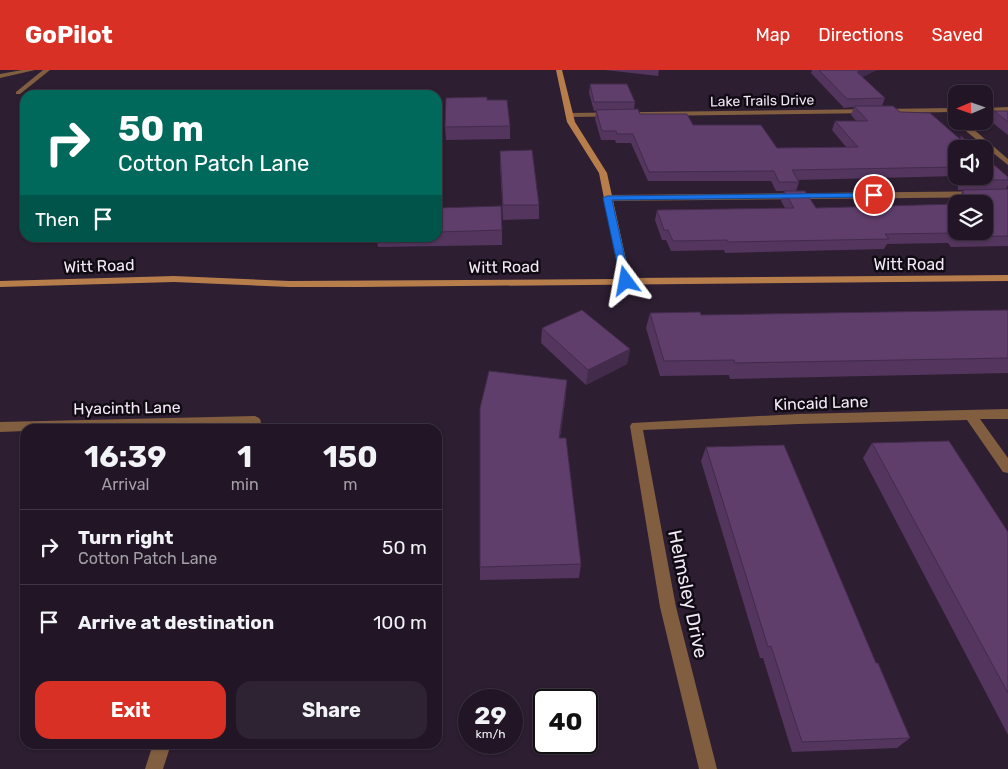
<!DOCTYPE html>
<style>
body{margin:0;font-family:Rubik,sans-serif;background:#2e2332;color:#f1f3f6;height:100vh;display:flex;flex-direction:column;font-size:19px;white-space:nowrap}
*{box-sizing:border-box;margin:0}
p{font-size:16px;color:#a29fa7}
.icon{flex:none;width:28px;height:28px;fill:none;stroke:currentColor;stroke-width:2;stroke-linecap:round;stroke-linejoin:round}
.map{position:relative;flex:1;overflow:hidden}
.side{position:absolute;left:20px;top:354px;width:422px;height:325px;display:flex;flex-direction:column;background:#221626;border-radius:15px;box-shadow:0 1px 4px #0004,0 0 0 1px #3f3543}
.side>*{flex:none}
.top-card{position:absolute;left:20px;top:20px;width:422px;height:152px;border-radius:15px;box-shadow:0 1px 4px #0004,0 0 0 1px #3f3543;background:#00695c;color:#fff;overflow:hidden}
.needle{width:32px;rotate:268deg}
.controls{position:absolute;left:948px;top:15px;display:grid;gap:10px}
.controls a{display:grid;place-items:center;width:45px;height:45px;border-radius:10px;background:#221626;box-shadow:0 1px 4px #0004,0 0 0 1px #3f3543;font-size:25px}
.speed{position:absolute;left:458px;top:619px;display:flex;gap:10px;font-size:25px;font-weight:700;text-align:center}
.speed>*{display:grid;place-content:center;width:65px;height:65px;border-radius:50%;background:#221626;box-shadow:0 1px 4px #0004,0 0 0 1px #3f3543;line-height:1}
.speed small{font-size:12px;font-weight:400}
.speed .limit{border:2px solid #111;border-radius:8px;background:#fff;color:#111}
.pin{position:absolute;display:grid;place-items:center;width:42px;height:42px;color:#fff;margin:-21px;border:2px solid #fff;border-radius:50%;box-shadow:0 1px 5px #0007}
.me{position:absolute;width:55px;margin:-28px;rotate:347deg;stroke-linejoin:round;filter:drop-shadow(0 0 4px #0008)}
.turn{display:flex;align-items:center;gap:18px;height:105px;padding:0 15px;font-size:22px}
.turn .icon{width:65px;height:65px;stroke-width:2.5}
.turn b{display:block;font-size:35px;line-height:42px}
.then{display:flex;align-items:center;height:48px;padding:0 15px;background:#0003;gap:10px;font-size:19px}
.eta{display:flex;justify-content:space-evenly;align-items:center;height:85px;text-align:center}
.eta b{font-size:30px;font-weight:700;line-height:35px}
.action{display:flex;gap:10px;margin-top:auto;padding:10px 15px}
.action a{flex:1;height:58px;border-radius:15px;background:#d93025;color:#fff;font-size:20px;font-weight:700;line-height:58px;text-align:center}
.action a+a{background:#2e2332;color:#f1f3f6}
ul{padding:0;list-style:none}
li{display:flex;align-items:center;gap:15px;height:75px;padding:0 15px;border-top:1px solid #3f3543}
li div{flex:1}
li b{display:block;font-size:19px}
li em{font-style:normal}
header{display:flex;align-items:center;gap:30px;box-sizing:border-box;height:70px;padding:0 25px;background:#d93025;color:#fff}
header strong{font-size:24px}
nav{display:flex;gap:28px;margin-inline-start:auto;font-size:18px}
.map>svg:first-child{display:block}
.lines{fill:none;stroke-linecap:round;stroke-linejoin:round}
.street{fill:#825e40;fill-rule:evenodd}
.secondary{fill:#b77e4c;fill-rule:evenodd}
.wall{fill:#53355d}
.shaded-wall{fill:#432b4c}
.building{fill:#603e6c;stroke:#432b4c}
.route{fill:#1a73e8;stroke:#114b97}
.labels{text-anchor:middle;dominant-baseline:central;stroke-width:5;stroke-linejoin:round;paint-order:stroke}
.far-street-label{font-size:14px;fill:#f2e8f6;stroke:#110b14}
.street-label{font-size:16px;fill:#f2e8f6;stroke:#110b14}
.near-street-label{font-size:19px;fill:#f2e8f6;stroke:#110b14}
</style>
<header>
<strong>GoPilot</strong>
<nav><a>Map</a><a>Directions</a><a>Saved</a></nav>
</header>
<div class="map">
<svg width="1008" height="699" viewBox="0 0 1008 699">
<rect width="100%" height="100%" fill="#2d1e32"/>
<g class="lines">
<!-- street -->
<g class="street">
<path d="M22,0H35L0,8V4Z"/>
<path d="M43,0H50L20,24H16V22Z"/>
<path d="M1008,37V41L984,42V38Z"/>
<path d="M956,38V42L569,47L565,45L569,43Z"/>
<path d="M956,50L964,51L1008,89V95L956,53Z"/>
<path d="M1008,121V127L607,131L603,128L607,125Z"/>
<path d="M1008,339V349H980L1008,388V403L1003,402L967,350L798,354L643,360L676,537L717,699H699L660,537L630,356L632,353L798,344Z"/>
<path d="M255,346L259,348L261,351L259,359H247L248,356L25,359V361L0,362V352Z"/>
<path d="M153,674H171L163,699H145Z"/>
</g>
<!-- secondary -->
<path class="secondary" d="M556,0H562L575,52L607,103L630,208L1008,205V211L360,217H289L174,212L0,217V211L174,206L289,211L620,209L599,103L567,52Z"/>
</g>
<!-- wall -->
<g class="wall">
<path d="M605,0H659L658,6Z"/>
<path d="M812,0H877L862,7L885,28L882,36L900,42L960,69L961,66L976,79H956V106L1008,107V115L1006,119L958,120L957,106L798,110L799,112L796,121H776L771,111H648L631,73H616L615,70H601L595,49L596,41H594L589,23L590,14L635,32L634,39L640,44L693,55L777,78L846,77L832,60L835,51H856L851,45L854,37L844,38L811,3Z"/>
<path d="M487,30L510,56V69L446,70L445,57Z"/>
<path d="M994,41H1008V65L989,50Z"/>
<path d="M500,81L539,135V149L503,150L500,94Z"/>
<path d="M1008,119V176L951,177L948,173L887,174L884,179L725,183L724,180L671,181L666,170H662L655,150L657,140L785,138L781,131L784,121L816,138L958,134V129L963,120Z"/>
<path d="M438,138L502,160V175L378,177L376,168H438Z"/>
<path d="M170,168H196L195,170H171Z"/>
<path d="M1008,240V303L730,309L729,305L660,306L646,258L650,243L701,245Z"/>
<path d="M542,258L630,279L627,294L586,315L541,273Z"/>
<path d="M566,325L560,368L581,494L579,508L480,510V497Z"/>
<path d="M872,373L1008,462V665L863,388Z"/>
<path d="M706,377L876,593L910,668L897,678L792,682L763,588H760L701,391Z"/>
</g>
<!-- shaded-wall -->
<g class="shaded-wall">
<path d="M862,0H877L854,11L857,2Z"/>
<path d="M630,279L627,294L586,315L588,300Z"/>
<path d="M567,310L566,325L557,383L559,368Z"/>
</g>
<!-- building -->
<g class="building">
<path d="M819,0H862L857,2L885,28L847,29Z"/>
<path d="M590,14H627L635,32H594Z"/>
<path d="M487,27V30H507L510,56L445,57L446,28Z"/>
<path d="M854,36H893L900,42L930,43L961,70V66L976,79H956V97L792,100L799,112H779L774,101L649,102L633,64H617L616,61H602L596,40L638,39L640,44H687L693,55H761L777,78L858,77L835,51H868Z"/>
<path d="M994,41H1008V52Z"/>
<path d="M532,80L539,135H503L500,81Z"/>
<path d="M984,86L1008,107V110H963V106H984Z"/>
<path d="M1008,119V166L956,167L954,163L885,164L889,169L728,172L727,170L673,171L668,160H664L657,140L794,138L784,121H805L816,138L956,134V161H984V134H964L963,120Z"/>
<path d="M501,136L502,160L438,162V138Z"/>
<path d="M582,240L630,279L588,300L542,258Z"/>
<path d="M1008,240V288L735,293L734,290L664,291L650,243L700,242L701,245Z"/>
<path d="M489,301L567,310L559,368H566L581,494L480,497V338Z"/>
<path d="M949,371L1008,462V623L872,373Z"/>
<path d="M784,375L876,593H878L910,668L802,672L771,576L768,577L706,377Z"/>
</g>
<!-- route -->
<path class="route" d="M874,123L878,125L877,127L612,130L630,211L626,214L621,211L603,128L607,126Z"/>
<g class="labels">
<!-- far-street labels -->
<g class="far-street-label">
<text transform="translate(762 31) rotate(-1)">Lake Trails Drive</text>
</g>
<!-- street labels -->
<g class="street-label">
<text x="909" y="194">Witt Road</text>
<text transform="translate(99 196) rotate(-2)">Witt Road</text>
<text transform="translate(504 197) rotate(-1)">Witt Road</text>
<text transform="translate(821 333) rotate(-2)">Kincaid Lane</text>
<text transform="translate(127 338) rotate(-1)">Hyacinth Lane</text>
</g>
<!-- near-street labels -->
<g class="near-street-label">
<text transform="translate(688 524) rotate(78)">Helmsley Drive</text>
</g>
</g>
</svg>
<div class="controls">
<a><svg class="needle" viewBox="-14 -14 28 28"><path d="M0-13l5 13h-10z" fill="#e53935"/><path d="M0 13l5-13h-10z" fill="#a29fa7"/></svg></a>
<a><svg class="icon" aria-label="sound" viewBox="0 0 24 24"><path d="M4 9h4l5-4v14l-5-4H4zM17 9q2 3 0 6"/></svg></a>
<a><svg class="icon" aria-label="layers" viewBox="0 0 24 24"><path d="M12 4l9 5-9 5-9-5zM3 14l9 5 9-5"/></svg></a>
</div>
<div class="speed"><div>29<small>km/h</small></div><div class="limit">40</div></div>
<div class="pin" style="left:874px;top:125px;background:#d93025"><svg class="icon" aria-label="arrive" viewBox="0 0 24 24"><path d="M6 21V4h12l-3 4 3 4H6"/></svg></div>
<svg class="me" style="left:626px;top:211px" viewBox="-20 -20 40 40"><path d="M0-17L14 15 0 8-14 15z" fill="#1a73e8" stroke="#fff" stroke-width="4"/></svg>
<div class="top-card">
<div class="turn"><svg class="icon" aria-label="right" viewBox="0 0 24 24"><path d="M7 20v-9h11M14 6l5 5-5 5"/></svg><div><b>50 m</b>Cotton Patch Lane</div></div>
<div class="then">Then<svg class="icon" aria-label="arrive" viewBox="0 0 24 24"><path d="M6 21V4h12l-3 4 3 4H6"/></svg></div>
</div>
<section class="side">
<div class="eta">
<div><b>16:39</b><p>Arrival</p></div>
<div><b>1</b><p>min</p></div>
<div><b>150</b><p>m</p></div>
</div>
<ul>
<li><svg class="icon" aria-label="right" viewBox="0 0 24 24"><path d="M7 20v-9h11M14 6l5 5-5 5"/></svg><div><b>Turn right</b><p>Cotton Patch Lane</p></div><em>50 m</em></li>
<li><svg class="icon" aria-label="arrive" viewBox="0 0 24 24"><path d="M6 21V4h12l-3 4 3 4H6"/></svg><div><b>Arrive at destination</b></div><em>100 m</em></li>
</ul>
<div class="action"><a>Exit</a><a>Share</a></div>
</section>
</div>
